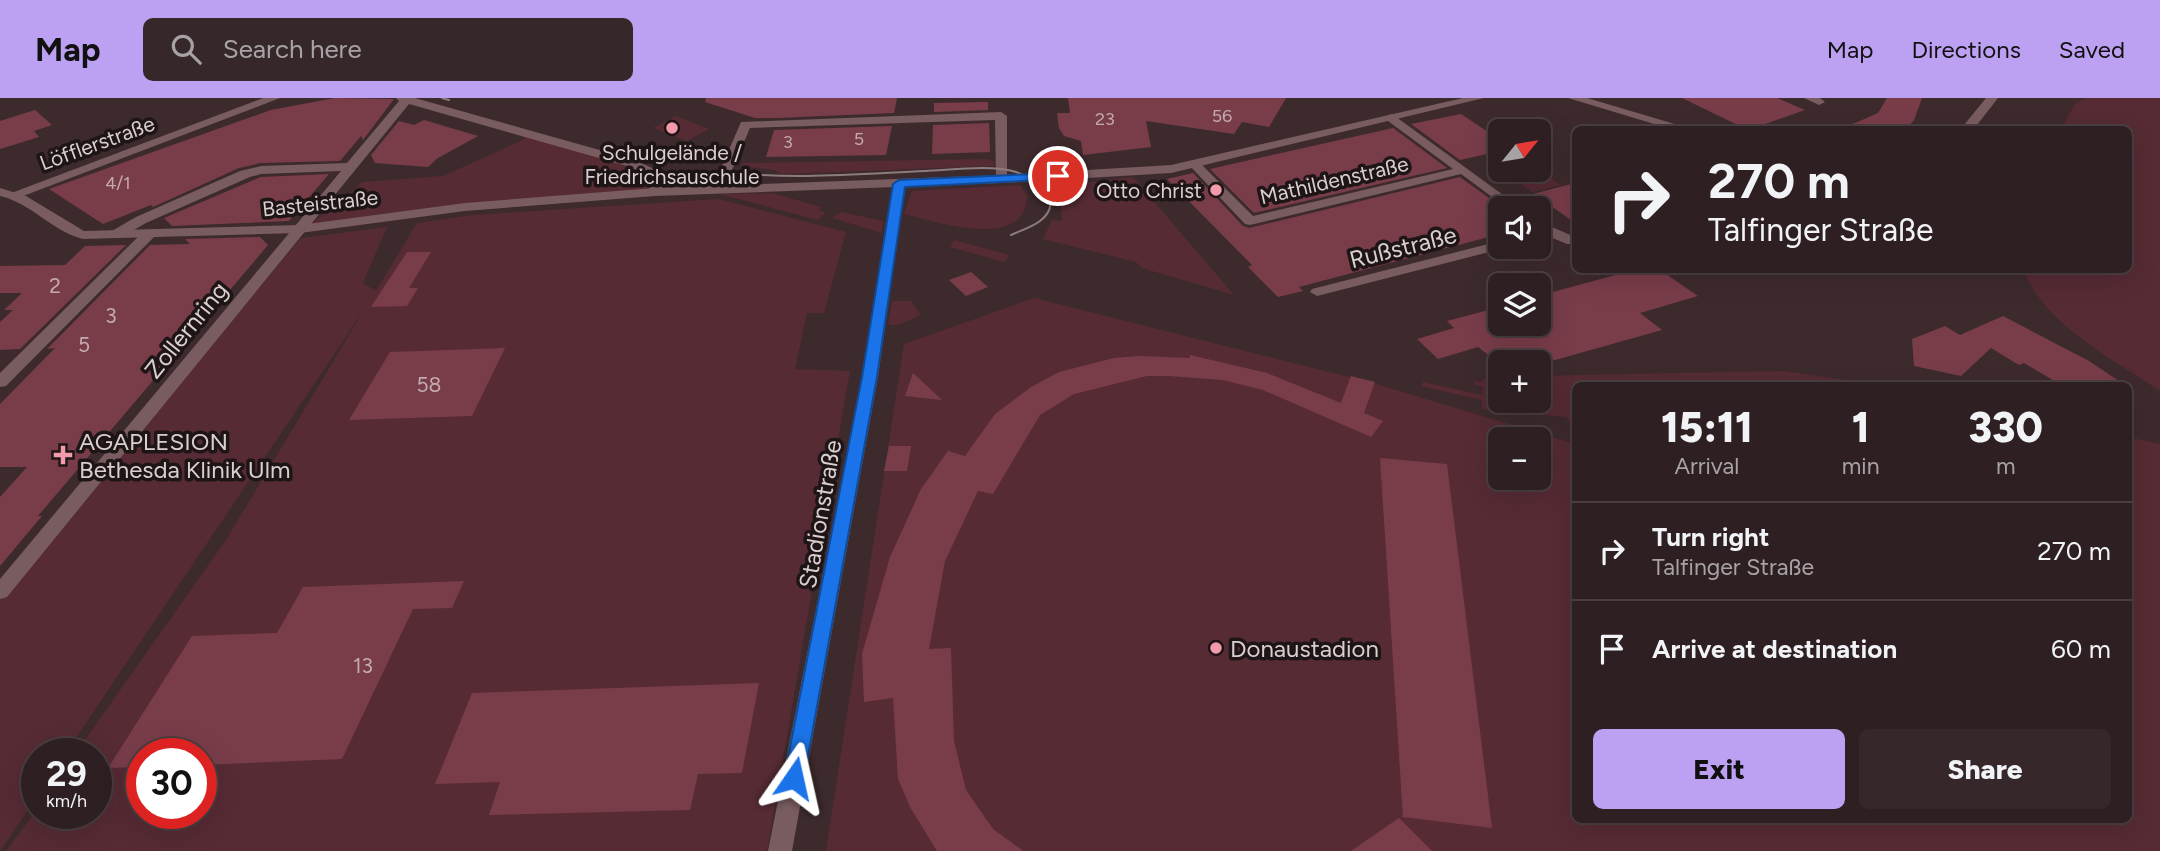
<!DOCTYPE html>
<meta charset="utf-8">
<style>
body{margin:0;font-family:Figtree,sans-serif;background:#36282a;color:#f1f3f6;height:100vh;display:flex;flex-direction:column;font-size:26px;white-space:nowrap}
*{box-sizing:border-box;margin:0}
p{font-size:23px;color:#a7a3a5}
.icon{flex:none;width:38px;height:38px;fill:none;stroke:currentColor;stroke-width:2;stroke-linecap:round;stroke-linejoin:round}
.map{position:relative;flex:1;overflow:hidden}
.side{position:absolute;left:1572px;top:284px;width:560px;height:441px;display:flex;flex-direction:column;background:#2e2022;border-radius:10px;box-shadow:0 7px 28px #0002,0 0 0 2px #493e40}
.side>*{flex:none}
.guide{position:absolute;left:1572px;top:28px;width:560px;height:147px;border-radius:10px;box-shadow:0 7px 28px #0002,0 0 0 2px #493e40;background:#2e2022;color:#f1f3f6;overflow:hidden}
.needle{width:46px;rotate:60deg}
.controls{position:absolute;left:1488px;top:21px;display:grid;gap:14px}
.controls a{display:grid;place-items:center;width:63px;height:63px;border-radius:10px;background:#2e2022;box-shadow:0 7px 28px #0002,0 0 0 2px #493e40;font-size:35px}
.speed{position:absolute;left:21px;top:640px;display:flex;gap:14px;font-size:35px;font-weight:700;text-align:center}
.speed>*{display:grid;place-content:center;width:91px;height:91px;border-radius:50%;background:#2e2022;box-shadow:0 7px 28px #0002,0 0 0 2px #493e40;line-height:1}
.speed small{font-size:18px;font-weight:400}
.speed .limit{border:10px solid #d22;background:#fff;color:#111}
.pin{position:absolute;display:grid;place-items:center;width:60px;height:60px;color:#fff;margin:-30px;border:4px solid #fff;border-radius:50%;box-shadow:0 2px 7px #0007}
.me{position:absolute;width:77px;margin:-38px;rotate:11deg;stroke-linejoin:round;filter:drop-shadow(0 0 5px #0008)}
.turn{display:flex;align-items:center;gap:24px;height:147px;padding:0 21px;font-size:32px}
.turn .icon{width:91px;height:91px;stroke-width:2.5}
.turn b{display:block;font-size:49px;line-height:60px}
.eta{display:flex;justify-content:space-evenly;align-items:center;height:119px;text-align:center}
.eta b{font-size:42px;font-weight:800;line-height:49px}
.cta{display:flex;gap:14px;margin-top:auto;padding:14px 21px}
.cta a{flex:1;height:80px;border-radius:10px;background:#bca0f2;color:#111;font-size:28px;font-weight:800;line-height:80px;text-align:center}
.cta a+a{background:#36282a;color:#f1f3f6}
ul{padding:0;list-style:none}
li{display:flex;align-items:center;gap:21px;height:98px;padding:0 21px;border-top:2px solid #493e40}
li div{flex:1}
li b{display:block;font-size:26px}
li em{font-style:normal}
header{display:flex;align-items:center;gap:42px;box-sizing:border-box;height:98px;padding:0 35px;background:#bca0f2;color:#111}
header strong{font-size:33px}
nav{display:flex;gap:38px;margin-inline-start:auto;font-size:24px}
.search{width:490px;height:63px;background:#36282a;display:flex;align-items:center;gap:18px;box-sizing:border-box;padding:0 24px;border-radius:10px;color:#a7a3a5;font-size:26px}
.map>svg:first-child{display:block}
.green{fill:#562b34;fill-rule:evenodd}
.building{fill:#793d4a}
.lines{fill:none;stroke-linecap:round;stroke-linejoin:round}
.minor{fill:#785c60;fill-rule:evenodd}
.tertiary{fill:#785c60;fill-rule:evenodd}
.tram{stroke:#8c7c7e;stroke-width:2}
.route{fill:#1a73e8;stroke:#114b97;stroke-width:2}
.poi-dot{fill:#f39aab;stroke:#1e1516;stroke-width:2.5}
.labels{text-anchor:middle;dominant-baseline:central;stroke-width:7;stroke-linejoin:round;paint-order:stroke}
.far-number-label{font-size:18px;fill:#c2aaae}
.far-street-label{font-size:21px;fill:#dacecf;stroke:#1e1516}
.far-poi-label{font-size:21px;fill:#dacecf;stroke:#1e1516}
.number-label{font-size:21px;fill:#c2aaae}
.street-label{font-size:24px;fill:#dacecf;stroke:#1e1516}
.poi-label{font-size:24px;fill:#dacecf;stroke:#1e1516;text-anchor:start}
</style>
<header>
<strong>Map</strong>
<div class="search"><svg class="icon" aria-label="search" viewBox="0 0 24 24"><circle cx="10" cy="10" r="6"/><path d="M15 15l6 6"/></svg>Search here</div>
<nav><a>Map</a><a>Directions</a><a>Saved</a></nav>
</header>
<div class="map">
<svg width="2160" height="753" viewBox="0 0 2160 753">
<rect width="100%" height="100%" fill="#3d2a2d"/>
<!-- green -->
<g class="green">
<path d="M2086,0H2160V293C2115,262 2042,225 2024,172H2128V32L2061,31L2075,6Z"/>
<path d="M676,18L709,31L687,43L653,30Z"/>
<path d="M526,35L648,73L655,94L594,98L300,131L314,124L362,84L443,78L523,42Z"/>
<path d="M988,61L994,64V68L782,76L774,72L741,68L743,65Z"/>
<path d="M1538,71L1561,87L1532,94L1502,72Z"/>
<path d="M1133,79L1234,197L1142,170L1136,164L1043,141L1052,122L1062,123L1060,95L1069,87Z"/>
<path d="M1020,87L1027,97C1027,155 934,123 904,116L912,93Z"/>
<path d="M772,95L821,109L819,112L826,115L818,122L720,96Z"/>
<path d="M718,101L846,134L824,215H807L795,271L850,273L767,753H6L37,711V716H96V656H75L226,442L364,212L65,656H37V699L0,753V501L301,140L387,129L363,185L376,193L417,125L473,117ZM142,656H201V716H142Z"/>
<path d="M841,114L883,123L882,135L832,120Z"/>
<path d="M954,142L1009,157V158L1004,164L950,149Z"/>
<path d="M1034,200L1373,285L1575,346V721H2128V339L2160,346V753H826L904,246ZM1500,341H1538V380H1500Z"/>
<path d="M892,203H911L921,217L898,227H888Z"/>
<path d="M1783,273L1880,287H1575V339L1567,319L1482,311V302L1421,288L1423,284L1482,297L1483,288L1474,287V283L1483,284L1484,280L1500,279V303H1538V278Z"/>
</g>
<!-- building -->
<g class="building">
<path d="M335,0L394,1L363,42L361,38L340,63L261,65L239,70L153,109L151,107L103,126L49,91L271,12Z"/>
<path d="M706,0H897L894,15L777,20H755L705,4Z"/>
<path d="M1068,0H1286L1269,29L1242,24L1234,36L1146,23L1151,49L1083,57L1081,43L1064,38L1059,30L1057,15H1070Z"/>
<path d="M1682,0H1777L1805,12L1748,32Z"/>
<path d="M1887,0H1922L1914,22L1905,32H1839L1878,15Z"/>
<path d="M988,4V12L934,14V5Z"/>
<path d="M35,12L52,27L34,33L39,39L0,51V23Z"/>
<path d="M1461,16L1500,42V53L1460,62L1411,26Z"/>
<path d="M424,22L478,38L438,60L428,69L375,65L371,57L399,23L414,27Z"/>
<path d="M989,25L990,54L932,56L933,27Z"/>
<path d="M892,28L886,57L766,59L774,32Z"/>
<path d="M1393,30L1447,70L1254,115L1210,71Z"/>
<path d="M1193,75L1243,128L1249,130L1460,79L1500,108V136L1299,189L1303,193L1278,199L1248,169L1252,167L1167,81Z"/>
<path d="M329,76L289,123L172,128L164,120L261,79Z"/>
<path d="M1575,85V125L1554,110H1523L1513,101Z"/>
<path d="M260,139L268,147L38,418H42L0,468V399L27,369H0V306L55,250L47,251L150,147L190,146L185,141Z"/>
<path d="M126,147L20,251L0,252V224L13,212H4L22,195H0V168L65,167L85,148Z"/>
<path d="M407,154H431L409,190H418L407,208L371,209Z"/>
<path d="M1634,172H1660L1698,198L1640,215L1662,232L1548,264H1497L1478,249L1438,261L1417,241L1454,230L1447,223L1500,209V226H1538V198Z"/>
<path d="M971,174L988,189L966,198L949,182Z"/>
<path d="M2003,218L2089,263L2125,287H2073L2064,282L2058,285L2024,265L2019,267L1991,250L1961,278L1914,268L1912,241L1945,228L1960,237Z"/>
<path d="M505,250L472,318L349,322L390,254Z"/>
<path d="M1190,257L1267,275L1341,305L1351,278L1375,284L1364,315L1383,323L1371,339L1263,292L1223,282L1169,278H1147L1074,296L1040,317L993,396L978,393L945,463L929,551L951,550L954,643L966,692L993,731L1023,753H937L910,709L898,681L893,600L864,604L862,556L890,459L921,391L948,353L965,358L995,316L1031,289L1059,274L1114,260L1138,258L1190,260Z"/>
<path d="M913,275L942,302L905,298Z"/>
<path d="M889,348H911L907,373H884Z"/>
<path d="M1380,360L1447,366L1492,730L1403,719Z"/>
<path d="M464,483L452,510L413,511L342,661L201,667V656H142V669L108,670L192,538L277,535L303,489Z"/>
<path d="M759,585L742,675L698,676L690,712L489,717L500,684L435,686L472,595Z"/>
<path d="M1399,720L1432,753H1351Z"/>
</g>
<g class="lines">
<!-- minor -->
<g class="minor">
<path d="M263,0H280L18,100H8L6,97Z"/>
<path d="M396,0H415L635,62L652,70L664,86L660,97H650L648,94L651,86L644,76L627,68L409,6L7,499L0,501V481L341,73L261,76L250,79L146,125L120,140H110V134L136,119L240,73L261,68L347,65L399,3Z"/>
<path d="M1804,0H1820L1825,4L1819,7Z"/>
<path d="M1001,14L1007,18V84H997L996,81L995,22L750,30L724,91L718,95L712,91L741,24Z"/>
<path d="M1392,16L1521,110H1507L1461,76L1250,127L1245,126L1189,67L1191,64H1199L1253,118L1453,71L1388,23V17Z"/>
<path d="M899,82L905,86L878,279L792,753H768L862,279L893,86Z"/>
<path d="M1538,123L1575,139V146H1567L1538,134Z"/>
<path d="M149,132L154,133V139L6,288L0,289V275L144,133Z"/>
<path d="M1500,143V149L1505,150L1317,198L1310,194L1312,191Z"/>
</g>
<!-- tertiary -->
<g class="tertiary">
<path d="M1463,0H1484L1171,75L1002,85L655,98L465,113L300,135L83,141C52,133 31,105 0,98V90L26,98L84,133L300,127L465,105L655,90L1002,77L1171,67Z"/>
<path d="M1568,0H1587L1695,32H1674Z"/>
<path d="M1986,0H1998L1973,32H1960Z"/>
</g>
<!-- tram -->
<g class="tram">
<path d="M442,0L449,2"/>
<path d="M726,74C792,82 858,76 925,73C951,72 991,66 1016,74C1036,81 1066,103 1040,123C1032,129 1020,133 1011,137"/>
</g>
</g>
<!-- route -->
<path class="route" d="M1058,75L1064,78L1062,81L905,89L877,279L804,680L801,686L794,689L787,686L784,680L862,279L893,86L899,82Z"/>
<!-- markers -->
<g class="poi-dot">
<circle cx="672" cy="30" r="7"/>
<circle cx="1216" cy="92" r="7"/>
<path d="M59.5 346.5h7v7h7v7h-7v7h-7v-7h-7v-7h7z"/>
<circle cx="1216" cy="550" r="7"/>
</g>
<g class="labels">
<!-- far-number labels -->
<g class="far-number-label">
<text x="1222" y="18">56</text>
<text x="1105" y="21">23</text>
<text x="859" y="41">5</text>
<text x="788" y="44">3</text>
<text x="118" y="85">4/1</text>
</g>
<!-- far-street labels -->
<g class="far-street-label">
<text transform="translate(97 45) rotate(-20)">Löfflerstraße</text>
<text transform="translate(1334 82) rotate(-13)">Mathildenstraße</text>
<text transform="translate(320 105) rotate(-6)">Basteistraße</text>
</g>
<!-- far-poi labels -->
<g class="far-poi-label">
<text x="672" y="54">Schulgelände /<tspan x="672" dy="24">Friedrichsauschule</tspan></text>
<text x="1202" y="92" text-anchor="end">Otto Christ</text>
</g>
<!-- number labels -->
<g class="number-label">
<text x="55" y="187">2</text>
<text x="111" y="217">3</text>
<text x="84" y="246">5</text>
<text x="429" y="286">58</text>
<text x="363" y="567">13</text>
</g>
<!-- street labels -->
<g class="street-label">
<text transform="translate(1403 149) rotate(-14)">Rußstraße</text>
<text transform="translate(186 232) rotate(-51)">Zollernring</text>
<text transform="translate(820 416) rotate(-80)">Stadionstraße</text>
</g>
<!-- poi labels -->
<g class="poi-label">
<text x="79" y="343">AGAPLESION<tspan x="79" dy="28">Bethesda Klinik Ulm</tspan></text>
<text x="1230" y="550">Donaustadion</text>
</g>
</g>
</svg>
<div class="controls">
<a><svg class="needle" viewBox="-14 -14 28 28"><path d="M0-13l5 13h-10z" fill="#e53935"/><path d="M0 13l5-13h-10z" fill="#a7a3a5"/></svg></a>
<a><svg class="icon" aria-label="sound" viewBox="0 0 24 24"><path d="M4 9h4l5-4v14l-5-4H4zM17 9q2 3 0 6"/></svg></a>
<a><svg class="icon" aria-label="layers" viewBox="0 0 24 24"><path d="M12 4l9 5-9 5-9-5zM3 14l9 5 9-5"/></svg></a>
<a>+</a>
<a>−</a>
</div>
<div class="speed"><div>29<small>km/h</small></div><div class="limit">30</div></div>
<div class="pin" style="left:1058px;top:78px;background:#d93025"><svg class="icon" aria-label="arrive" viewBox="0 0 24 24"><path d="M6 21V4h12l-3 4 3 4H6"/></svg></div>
<svg class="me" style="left:794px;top:680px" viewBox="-20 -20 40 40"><path d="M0-17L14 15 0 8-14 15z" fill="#1a73e8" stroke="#fff" stroke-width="4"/></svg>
<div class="guide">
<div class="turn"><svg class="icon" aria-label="right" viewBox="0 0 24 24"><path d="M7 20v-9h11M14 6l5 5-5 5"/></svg><div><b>270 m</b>Talfinger Straße</div></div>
</div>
<section class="side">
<div class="eta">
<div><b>15:11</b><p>Arrival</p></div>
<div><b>1</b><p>min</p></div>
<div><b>330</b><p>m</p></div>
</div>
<ul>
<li><svg class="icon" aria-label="right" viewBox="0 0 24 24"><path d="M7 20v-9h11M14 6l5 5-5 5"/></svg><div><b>Turn right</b><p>Talfinger Straße</p></div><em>270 m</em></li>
<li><svg class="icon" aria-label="arrive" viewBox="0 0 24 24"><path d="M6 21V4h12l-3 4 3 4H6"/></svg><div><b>Arrive at destination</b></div><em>60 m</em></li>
</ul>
<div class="cta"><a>Exit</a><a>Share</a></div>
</section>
</div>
